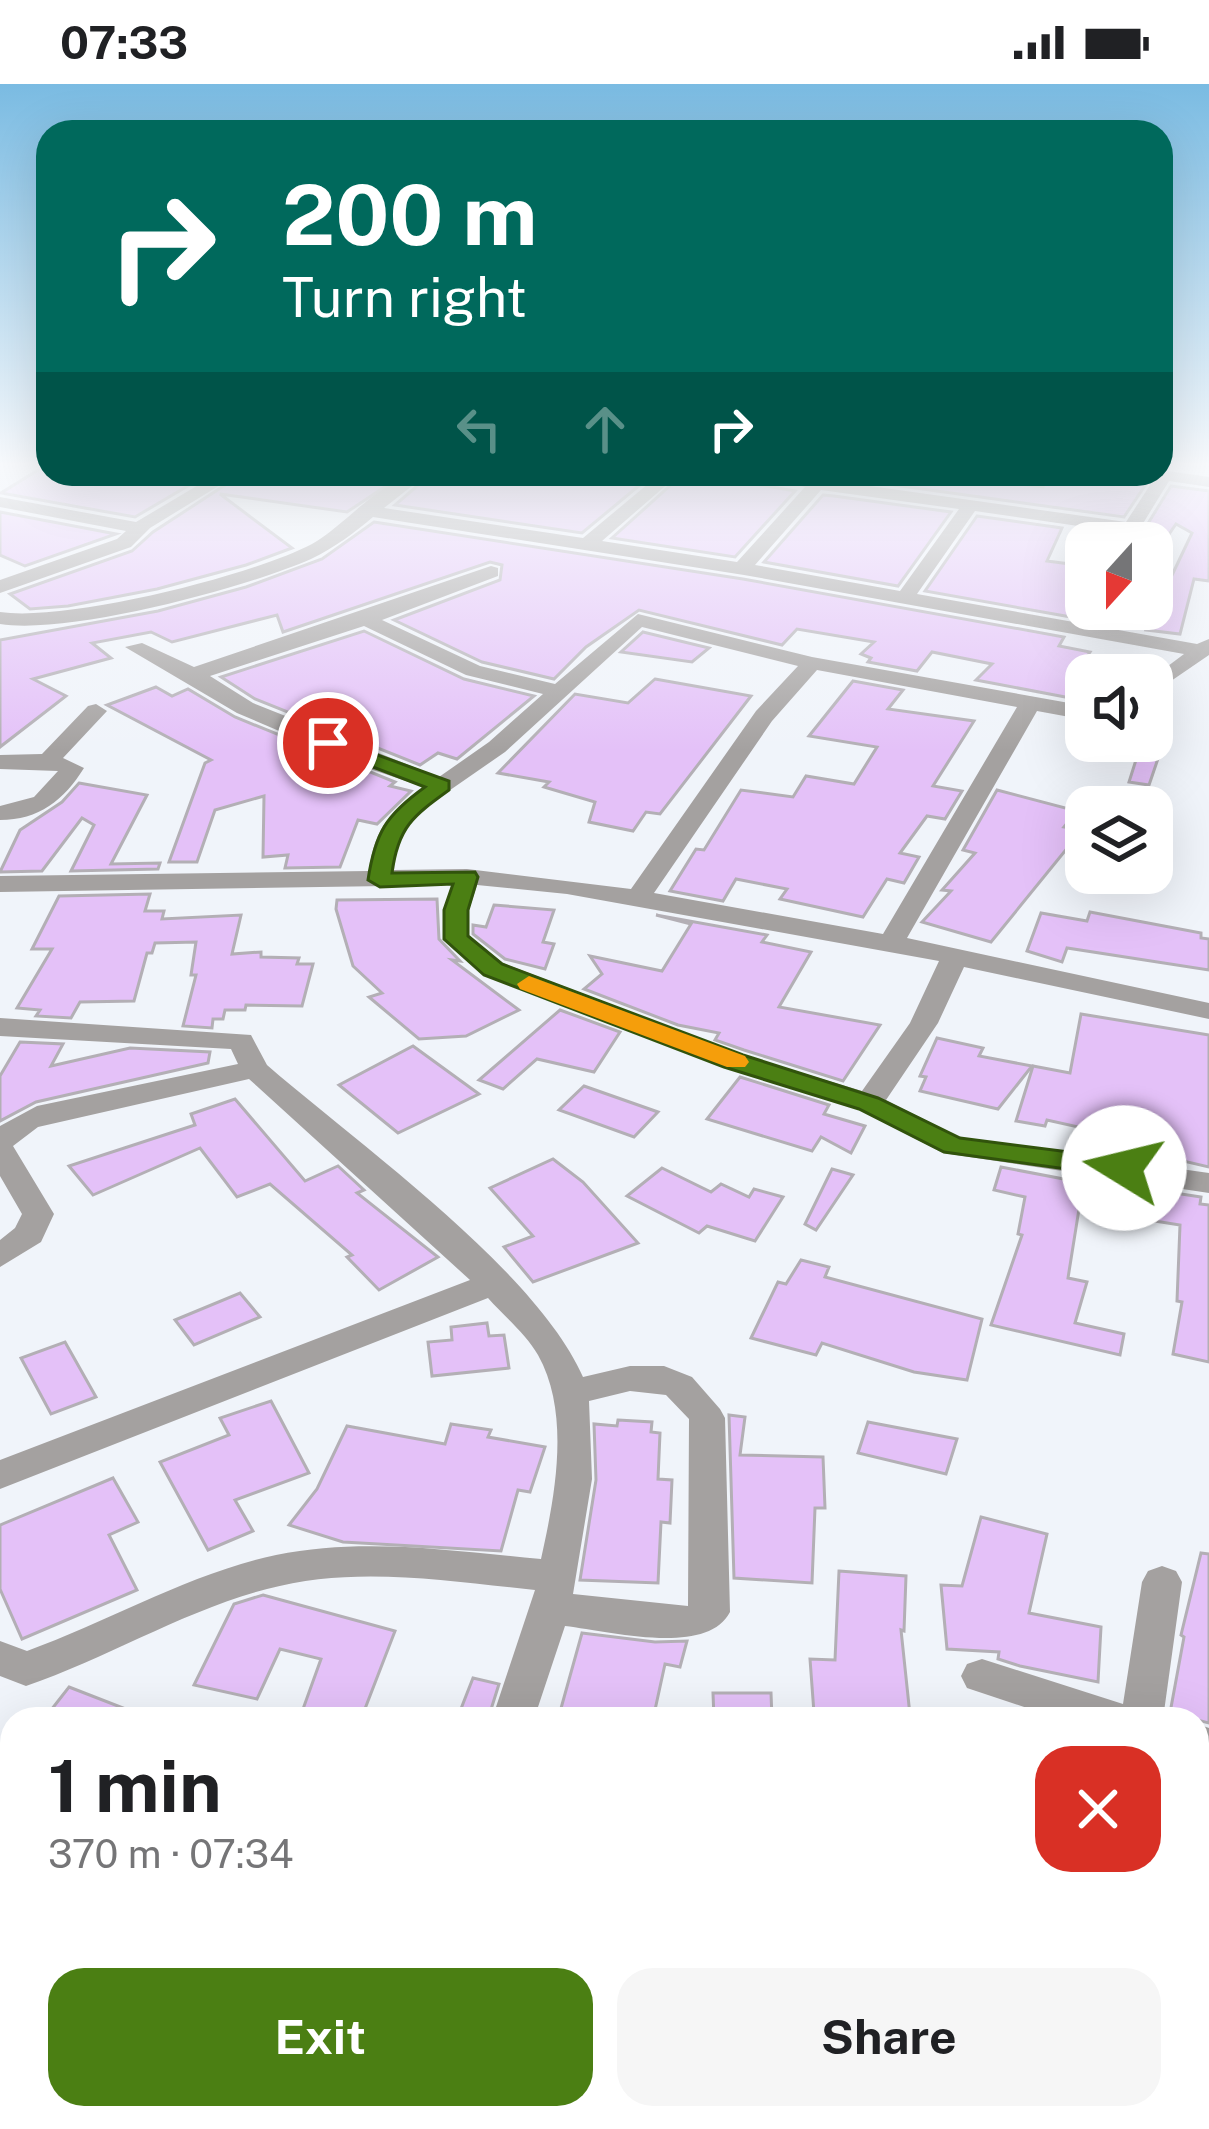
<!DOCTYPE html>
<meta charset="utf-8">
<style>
body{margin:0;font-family:"Public Sans",sans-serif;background:#f6f6f6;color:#202124;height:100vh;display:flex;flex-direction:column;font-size:45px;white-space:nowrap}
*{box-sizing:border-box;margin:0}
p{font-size:39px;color:#757577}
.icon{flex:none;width:66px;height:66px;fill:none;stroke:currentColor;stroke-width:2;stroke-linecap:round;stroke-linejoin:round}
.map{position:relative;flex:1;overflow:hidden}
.details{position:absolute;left:0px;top:1623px;width:1209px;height:423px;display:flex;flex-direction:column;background:#fff;border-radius:36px 36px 0 0;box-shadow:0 12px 48px #0002}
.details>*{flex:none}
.hud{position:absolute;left:36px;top:36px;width:1137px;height:366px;border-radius:36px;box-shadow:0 12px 48px #0002;background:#00695c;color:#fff;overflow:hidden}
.needle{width:78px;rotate:201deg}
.buttons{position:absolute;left:1065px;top:438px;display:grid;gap:24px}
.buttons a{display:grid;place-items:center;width:108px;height:108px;border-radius:24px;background:#fff;box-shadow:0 12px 48px #0002;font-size:60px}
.pin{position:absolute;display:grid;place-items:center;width:102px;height:102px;color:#fff;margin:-51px;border:6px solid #fff;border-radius:50%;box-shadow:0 3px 12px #0007}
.me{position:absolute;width:132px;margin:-66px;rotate:279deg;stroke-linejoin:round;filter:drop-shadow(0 0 9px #0008)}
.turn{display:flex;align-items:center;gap:42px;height:252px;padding:0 48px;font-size:54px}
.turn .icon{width:156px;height:156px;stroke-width:2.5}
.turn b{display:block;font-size:84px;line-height:102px}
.lanes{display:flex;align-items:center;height:114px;padding:0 48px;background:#0003;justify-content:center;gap:60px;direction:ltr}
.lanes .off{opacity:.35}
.round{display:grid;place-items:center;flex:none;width:126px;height:126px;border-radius:36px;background:#f6f6f6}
.head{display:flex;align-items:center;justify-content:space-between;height:204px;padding:0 48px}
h1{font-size:72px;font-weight:700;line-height:90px}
.button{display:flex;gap:24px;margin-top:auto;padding:24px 48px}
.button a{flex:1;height:138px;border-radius:36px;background:#4b7f13;color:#fff;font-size:48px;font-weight:700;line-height:138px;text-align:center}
.button a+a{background:#f6f6f6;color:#202124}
.status{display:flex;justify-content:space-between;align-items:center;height:84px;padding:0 60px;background:#fff;direction:ltr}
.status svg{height:33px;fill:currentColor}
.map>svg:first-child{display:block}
.building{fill:#e4c1f8;stroke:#b3afb5;stroke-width:3}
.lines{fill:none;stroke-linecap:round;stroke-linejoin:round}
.minor{fill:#a4a1a0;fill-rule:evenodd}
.route{fill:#4b7f13;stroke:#31530c;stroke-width:3}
.slow{fill:#f59e0b}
</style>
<div class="status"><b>07:33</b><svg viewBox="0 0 49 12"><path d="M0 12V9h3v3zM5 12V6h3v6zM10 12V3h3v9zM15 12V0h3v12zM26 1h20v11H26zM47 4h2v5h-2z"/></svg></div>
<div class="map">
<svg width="1209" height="2045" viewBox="0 0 1209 2045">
<rect width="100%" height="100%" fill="#f0f4fa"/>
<!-- building -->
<g class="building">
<path d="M48,380V390H208L135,433L1,409Z"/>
<path d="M242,390H404L347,428L220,410L292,464L246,481L157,505L68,522L30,525L10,510L132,467L153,448Z"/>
<path d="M431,390L523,397L524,390H653L582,449L395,421Z"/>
<path d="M683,390L760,401L795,407L735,473L612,454Z"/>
<path d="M854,390H984L981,395L1043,403L1050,390H1141L1148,397L1124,433L850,395Z"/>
<path d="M1171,402L1209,407V497L1194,495L1180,550L1146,546L1192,449L1176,440L1163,459H1136Z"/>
<path d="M823,411L834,412L951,428L898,502L764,478Z"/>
<path d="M0,428L116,450L25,482L0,471Z"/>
<path d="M977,432L1062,444L1047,477L1078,481L1073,510L1081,511L1071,533L925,507Z"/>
<path d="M374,438L743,495L1064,553L1059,562L1090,568L1077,587L1086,589V617L976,596L992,580L932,568L917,587L868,578L871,574L861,570L874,558L797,545L782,561L639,526L586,563L554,595L482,578L394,536L500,496L502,481L490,478L283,548L277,531L172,558L151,548L92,559L111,574L33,595L66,612L0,663V556L158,527L246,503L322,475Z"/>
<path d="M364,547L464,595L534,612L457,675L438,669L420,681L255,615L221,593Z"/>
<path d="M643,548L709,564L692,578L621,568Z"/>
<path d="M655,595L751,612L660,730L646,728L633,747L589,738L595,718L544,703L549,698L498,689L575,610L628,619Z"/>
<path d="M853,597L903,606L888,625L974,637L933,702L962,707L945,735L927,732L900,769L919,773L904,799L887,795L863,833L780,815L787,805L736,795L723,817L670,807L696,765L704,766L741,706L793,713L806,692L854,700L877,663L809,652Z"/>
<path d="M156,603L172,612L188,605L235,633L395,698L390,702L411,707L377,740L358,736L340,783L285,784L288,771L263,773L264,712L215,726L197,778H169L205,679L211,676L107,621Z"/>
<path d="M1142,657H1164L1149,701L1129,698Z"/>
<path d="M79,699L147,711L111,780L160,779L158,785L71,787L94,741L82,734L42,787L0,788L20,746L62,718Z"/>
<path d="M997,706L1077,727L1064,743L1082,746L991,858L922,838L951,807L942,806L975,769L963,766Z"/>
<path d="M150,810L145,827H164L162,835L241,831L232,870L261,868V873L299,874L297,880H313L302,922L246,921L245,926H225L223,935H213L212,944L183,942L196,891H191L196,858L155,859L152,869H147L134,917L80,918L71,934L36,932L40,926L17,924L52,865H32L59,812Z"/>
<path d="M437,815L439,855L460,877L452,876L519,926L466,952L419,955L369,913L382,909L353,882L336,825L337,816Z"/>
<path d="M494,821L554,826L543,858L554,860L545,885L505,875L473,850V841L486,843Z"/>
<path d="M1090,828L1201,849V854L1209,855V886L1067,864L1062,878L1027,867L1041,829L1087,837Z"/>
<path d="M656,831L767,851L762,858L811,868L779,923L880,941L843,997L744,966L715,956L719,949L678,941L584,905L602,890L590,872L662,887L691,840Z"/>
<path d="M560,926L620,948L594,988L537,975L503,1005L479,996Z"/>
<path d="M1081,930L1209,951V1083L1089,1055L1092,1046L1047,1036L1045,1042L1016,1037L1033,982L1070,989Z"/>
<path d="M937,954L983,964L979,972L1032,982L998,1025L920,1007L926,993L920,992Z"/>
<path d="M20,958L63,960L51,982L130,964L210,968L208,979L36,1018L0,1037V992Z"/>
<path d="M413,962L479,1010L398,1049L339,1001Z"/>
<path d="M740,993L829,1021L824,1030L865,1042L851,1069L821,1053L812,1067L707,1035Z"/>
<path d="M584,1002L658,1028L634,1053L559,1026Z"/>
<path d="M235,1015L305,1097L338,1082L364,1106L357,1109L438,1173L379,1206L347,1173L352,1171L270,1100L237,1113L200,1064L93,1111L69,1082L195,1041L191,1030Z"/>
<path d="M553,1075L583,1098L638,1159L533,1198L504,1163L533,1152L490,1104Z"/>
<path d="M1001,1083L1095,1101L1096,1097L1201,1113L1200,1120L1209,1121V1278L1173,1270L1182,1218L1177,1217L1180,1141L1079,1125L1068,1194L1087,1198L1075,1239L1124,1250L1120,1271L991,1241L1022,1151L1018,1150L1025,1113L994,1106Z"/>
<path d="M662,1084L711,1108L721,1100L749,1113L754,1105L783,1113L755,1157L707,1142L699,1149L627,1112Z"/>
<path d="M832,1085L853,1091L816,1146L805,1140Z"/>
<path d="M801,1176L829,1183L825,1193L982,1235L967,1296L914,1288L822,1259L816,1271L751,1254L778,1198L786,1200Z"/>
<path d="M240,1209L260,1233L194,1261L175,1236Z"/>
<path d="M487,1239L489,1252L504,1251L509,1284L432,1292L428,1258L452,1256L451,1243Z"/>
<path d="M65,1258L96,1313L51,1330L21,1274Z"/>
<path d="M271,1317L309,1389L235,1416L253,1447L208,1466L160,1378L229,1351L220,1334Z"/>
<path d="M729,1331L745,1333L740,1371L823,1373L825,1424H815L812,1499L734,1494Z"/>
<path d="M618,1336L652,1338L651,1348L660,1349L658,1395L672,1396L670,1439L661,1438L658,1499L580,1496L596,1396L594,1340L617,1342Z"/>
<path d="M868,1338L957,1355L946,1390L858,1369Z"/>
<path d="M451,1340L491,1346L488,1353L545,1363L530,1408L518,1406L501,1467L343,1458L289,1441L317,1405L347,1342L445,1360Z"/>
<path d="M113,1394L138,1438L109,1451L137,1506L22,1555L0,1505V1441Z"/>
<path d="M981,1433L1047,1450L1029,1529L1101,1543L1098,1598L1020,1582L998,1575L999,1568L947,1565L941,1501L962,1502Z"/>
<path d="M1201,1469L1209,1470V1639L1170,1629L1184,1553L1181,1551Z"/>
<path d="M839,1487L906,1492L904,1547L901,1546L910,1631L814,1629L810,1575L835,1576Z"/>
<path d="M263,1511L395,1547L361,1635L303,1625L321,1575L280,1565L257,1615L194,1601L234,1520Z"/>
<path d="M582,1549L655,1558L687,1557L680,1583L665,1580L653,1635H558Z"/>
<path d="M473,1594L499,1600L488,1635H457Z"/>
<path d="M69,1603L149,1634L148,1635H44Z"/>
<path d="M713,1609H771L772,1635H714Z"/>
</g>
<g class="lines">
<!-- minor -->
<g class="minor">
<path d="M1161,386L1209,393V403L1169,397L1131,459H1113L1120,448L975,427L917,510L1197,560L1209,555V571L1152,610V594L1184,570L744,491L373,433C354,449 334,464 311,475C245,504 70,551 0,540V528C67,538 251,492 312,460C349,439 383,390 427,390L384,424L583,454L660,390H679L602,457L737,478L805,403L738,390H784L1126,438L1154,395L1145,390H1161ZM821,406L959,425L900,507L755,481Z"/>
<path d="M217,390H238L150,444L131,463L0,509V496L117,455L126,447L0,423V413L136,438Z"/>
<path d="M491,482L498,484V492L382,536L480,582L555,600L638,530L812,573L1086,622V636L1037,627L907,854L1209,919V935L964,883L938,939L886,1016L961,1054L1209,1089V1109L943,1069L858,1025L723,983L483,891L443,855V826L452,801L0,808V792L369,787C374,746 390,726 424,703L361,682L237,629L125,563L142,559L194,583ZM364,542L466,591L543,610L489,658L439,693L253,619L210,592ZM642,543L798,582L756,627L631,805L467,785L394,786L397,756L417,729L505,668ZM817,586L1017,623L883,850L654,809L772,637ZM477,801L567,810L939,877L910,939L862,1007L743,971L503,879L469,852V826Z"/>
<path d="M96,620L107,627L63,674L84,684C64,716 39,736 0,736V722L34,713L58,687L0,685V671L42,670L88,622Z"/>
<path d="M0,934L251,951L267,981C358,1060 536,1186 583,1293L630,1282H664L692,1293L720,1325L725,1334L730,1528C707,1573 609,1547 565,1542L534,1635H492L535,1506C447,1497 354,1481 267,1505C183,1527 108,1574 26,1602L0,1592V1557L27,1567C110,1537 188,1490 276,1471C364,1453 453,1467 541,1475C555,1412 571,1330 538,1271C526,1250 504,1232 488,1214L0,1405V1376L470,1196L249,995L38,1043L13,1062L54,1130L41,1158L0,1183V1156L15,1144L22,1130L0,1092V1042L37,1022L238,980L231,965L0,952ZM630,1307L666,1311L689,1335L688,1522L573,1510L592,1395L589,1317Z"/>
<path d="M1162,1482L1176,1487L1182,1498L1163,1635H1060L967,1604L961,1592L967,1580L982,1575L1123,1620L1142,1498L1148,1487Z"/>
<path d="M1197,1640L1209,1644V1682L1197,1678Z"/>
<path d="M1197,2013L1209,2019V2045H1166L1162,2034H1197Z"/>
<path d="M352,2034H402L398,2045H348Z"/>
<path d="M865,2034H917L913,2045H861Z"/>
</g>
</g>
<!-- sky -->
<linearGradient id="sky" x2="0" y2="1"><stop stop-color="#7abbe2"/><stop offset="0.57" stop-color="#f8fafd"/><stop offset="1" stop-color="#f8fafd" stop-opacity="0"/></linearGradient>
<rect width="1209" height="667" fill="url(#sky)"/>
<!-- route -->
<path class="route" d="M328,653L449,697V706C413,732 398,743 392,789L475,788L478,793L468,826V852L502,880L743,971L878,1014L960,1054L1124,1075L1138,1084L1124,1093L944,1068L859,1025L724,983L484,891L444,855V826L453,800L380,803L368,796C375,749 386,731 425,703L321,663V655Z"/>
<!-- slow -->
<path class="slow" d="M529,892L745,972L749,978L745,983H727L520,905L517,900Z"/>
</svg>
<div class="buttons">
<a><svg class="needle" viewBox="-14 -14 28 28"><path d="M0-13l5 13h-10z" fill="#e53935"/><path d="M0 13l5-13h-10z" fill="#757577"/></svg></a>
<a><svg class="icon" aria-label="sound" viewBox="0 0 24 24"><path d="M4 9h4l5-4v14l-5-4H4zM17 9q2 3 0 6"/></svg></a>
<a><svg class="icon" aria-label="layers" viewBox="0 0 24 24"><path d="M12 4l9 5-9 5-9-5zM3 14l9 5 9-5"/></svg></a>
</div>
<div class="pin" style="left:328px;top:659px;background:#d93025"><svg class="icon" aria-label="arrive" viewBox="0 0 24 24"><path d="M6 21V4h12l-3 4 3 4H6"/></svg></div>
<svg class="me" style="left:1124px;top:1084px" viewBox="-20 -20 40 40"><circle r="19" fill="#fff"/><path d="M0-13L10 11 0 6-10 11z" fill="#4b7f13"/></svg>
<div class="hud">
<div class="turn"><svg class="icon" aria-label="right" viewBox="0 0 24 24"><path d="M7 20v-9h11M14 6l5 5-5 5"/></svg><div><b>200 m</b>Turn right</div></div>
<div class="lanes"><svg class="icon off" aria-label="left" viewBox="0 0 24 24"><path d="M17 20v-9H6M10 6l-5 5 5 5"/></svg><svg class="icon off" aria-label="ahead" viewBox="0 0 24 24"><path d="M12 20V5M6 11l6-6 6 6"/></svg><svg class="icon" aria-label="right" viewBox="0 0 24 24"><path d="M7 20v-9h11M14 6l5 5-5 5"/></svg></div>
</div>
<section class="details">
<div class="head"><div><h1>1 min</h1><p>370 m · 07:34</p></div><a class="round" style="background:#d93025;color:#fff"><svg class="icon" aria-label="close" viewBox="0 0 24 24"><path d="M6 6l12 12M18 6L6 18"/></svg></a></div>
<div class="button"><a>Exit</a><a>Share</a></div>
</section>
</div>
